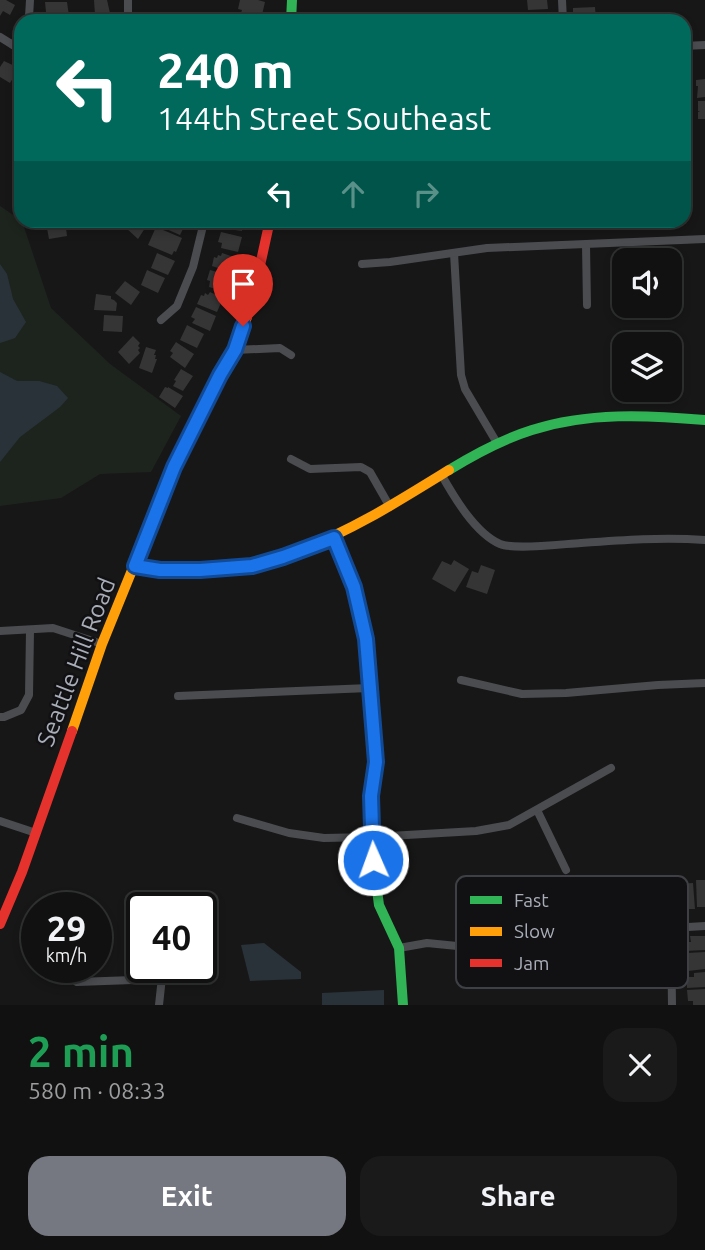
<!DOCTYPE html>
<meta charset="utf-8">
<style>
body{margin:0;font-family:Ubuntu,sans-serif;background:#1a1a1a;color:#f1f3f6;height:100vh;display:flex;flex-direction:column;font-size:26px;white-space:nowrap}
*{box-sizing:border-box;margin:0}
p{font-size:23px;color:#9c9d9f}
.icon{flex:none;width:38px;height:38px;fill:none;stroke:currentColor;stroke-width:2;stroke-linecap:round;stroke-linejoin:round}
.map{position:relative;height:1005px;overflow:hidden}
.side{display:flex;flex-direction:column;background:#111;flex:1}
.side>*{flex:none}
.guide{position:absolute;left:14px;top:14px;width:677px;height:214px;border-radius:21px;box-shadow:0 4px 10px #0003,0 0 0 2px #303131;background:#00695c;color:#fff;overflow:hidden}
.controls{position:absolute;left:612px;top:248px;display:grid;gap:14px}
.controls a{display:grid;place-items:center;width:70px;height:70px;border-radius:14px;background:#111;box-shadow:0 4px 10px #0003,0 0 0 2px #303131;font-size:35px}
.speed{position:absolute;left:21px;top:892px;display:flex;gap:14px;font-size:35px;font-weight:700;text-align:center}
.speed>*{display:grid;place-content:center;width:91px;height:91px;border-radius:50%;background:#111;box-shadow:0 4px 10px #0003,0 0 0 2px #303131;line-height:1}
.speed small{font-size:18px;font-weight:400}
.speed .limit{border:4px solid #111;border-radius:10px;background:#fff;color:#111}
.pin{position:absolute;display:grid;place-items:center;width:60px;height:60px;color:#fff;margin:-72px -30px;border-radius:50% 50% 50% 0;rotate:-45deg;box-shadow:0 0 7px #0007}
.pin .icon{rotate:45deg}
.me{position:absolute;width:77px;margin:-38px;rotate:358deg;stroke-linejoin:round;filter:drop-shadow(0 0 5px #0008)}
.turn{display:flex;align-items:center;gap:24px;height:147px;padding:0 28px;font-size:32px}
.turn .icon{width:91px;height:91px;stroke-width:2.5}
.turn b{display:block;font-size:49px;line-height:60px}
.lanes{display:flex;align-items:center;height:66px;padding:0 28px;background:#0003;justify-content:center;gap:35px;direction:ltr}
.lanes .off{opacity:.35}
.round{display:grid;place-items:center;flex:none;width:74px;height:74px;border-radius:21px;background:#1a1a1a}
.summary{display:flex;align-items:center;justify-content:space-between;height:119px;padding:0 28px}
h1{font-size:42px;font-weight:600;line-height:52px;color:#1e9e55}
.button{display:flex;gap:14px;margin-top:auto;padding:14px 28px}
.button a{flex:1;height:80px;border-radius:21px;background:#757880;color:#fff;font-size:28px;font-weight:600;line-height:80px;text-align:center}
.button a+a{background:#1a1a1a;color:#f1f3f6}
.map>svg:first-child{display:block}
.green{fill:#1d241e}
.water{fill:#2a3239}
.building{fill:#353536}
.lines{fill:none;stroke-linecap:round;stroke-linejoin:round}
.street{stroke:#4b4c50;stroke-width:8}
.fast{stroke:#30b455;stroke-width:10}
.slow{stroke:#ff9f0a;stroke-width:10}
.jam{stroke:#e5322d;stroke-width:10}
.route-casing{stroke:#114b97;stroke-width:18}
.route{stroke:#1a73e8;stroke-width:12}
.labels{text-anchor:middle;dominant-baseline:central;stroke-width:5;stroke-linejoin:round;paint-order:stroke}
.street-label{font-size:24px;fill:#a8adb8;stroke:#111113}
.key{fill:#111113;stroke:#3e4045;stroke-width:2}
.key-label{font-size:19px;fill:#a8adb8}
</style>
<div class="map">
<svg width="705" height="1005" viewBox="0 0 705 1005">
<rect width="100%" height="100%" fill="#171717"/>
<!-- green -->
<path class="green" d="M0,206L22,221L51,308L110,364L181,416L151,472L100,474L61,498L0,506Z"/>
<!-- water -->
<g class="water">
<path d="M0,264L7,274L13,299L26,322L15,338L0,343Z"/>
<path d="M0,372L17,381H39L57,386L68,398L60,407L20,437L0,462Z"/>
<path d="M264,943L301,972V979L250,981L241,945Z"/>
<path d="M384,990V1005H322V993Z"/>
</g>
<!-- building -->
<g class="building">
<path d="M0,0H6L15,5L10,15L3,11L0,16Z"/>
<path d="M94,0H107L110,13L95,15Z"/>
<path d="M240,0H258L265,2L262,15L258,14L257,17L241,13L242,10L238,9Z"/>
<path d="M527,0H547L548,9L528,10Z"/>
<path d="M45,2H67L69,16H56V12H46Z"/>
<path d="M595,7L596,21H573V8Z"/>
<path d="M550,12V17H546L547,21H527V13Z"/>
<path d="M4,61L19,68L10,83L0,77V67Z"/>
<path d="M705,79V97L697,98L698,86H696V80Z"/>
<path d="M19,80L21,81V96L12,91Z"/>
<path d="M698,101H705V119H698V112L700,111H698Z"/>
<path d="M65,220L67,236L49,239L46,223Z"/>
<path d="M139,220L147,225L138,239L126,228L130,222L132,223L133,222Z"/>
<path d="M167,220H184L182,226L184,227L180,235L164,228Z"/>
<path d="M222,220H244L242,231L221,228Z"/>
<path d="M156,227L182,238L176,252L174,251L172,255L148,245Z"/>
<path d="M221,232L242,237L238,252L221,248L222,243L218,242Z"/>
<path d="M157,253L175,261L168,275L151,268Z"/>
<path d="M222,253L237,258L232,273L212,266L214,257L217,258L218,255L221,256Z"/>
<path d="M147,270L165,278L158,293L141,285Z"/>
<path d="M210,270L231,276L226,292L209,287L210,281L207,280Z"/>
<path d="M125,281L140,292L131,305L115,293Z"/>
<path d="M210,292L223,298L217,312L197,304L201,295L204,296L205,293L208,295Z"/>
<path d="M96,294L111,296V299L114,300L117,303L116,311L94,310Z"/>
<path d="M196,307L216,316L210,331L192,323L195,319L191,317Z"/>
<path d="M104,315L123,316L122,332L103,331Z"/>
<path d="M187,325L204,334L197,348L180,340Z"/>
<path d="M133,336L140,343L138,346L140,348L138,350L140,353L129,364L118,352Z"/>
<path d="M176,342L194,354L185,368L170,357L173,353L170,351Z"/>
<path d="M146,347L156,350L154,355H156L155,359H157L152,373L139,368Z"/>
<path d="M181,369L193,376L183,391L173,386L176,381L174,380Z"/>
<path d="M165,387L168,388V387L183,396L175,408L159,397Z"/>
<path d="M454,560L469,569L455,592L432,579L442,561L451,565Z"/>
<path d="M481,565L495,570L487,594L466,587L472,571L478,573Z"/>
<path d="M696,880H705V907H697Z"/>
<path d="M693,883L695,909H684V904L678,905L676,884Z"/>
<path d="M690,936H705V950L685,951V942H691Z"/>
<path d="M705,952V969L688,971L687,953Z"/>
<path d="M705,972V987L687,988V977H694V973Z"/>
<path d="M705,989V1005H693V1001H688L687,990Z"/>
</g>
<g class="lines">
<!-- street -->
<g class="street">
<path d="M128,0V21"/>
<path d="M562,0L563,21"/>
<path d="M26,21L29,17L30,0"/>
<path d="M174,21H199"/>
<path d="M0,37L21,50"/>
<path d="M13,45L21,31"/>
<path d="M684,46L705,45"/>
<path d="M586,245L587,305"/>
<path d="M454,253L461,375L465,389L497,443"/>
<path d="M362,264L390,262L487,248L705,239"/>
<path d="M161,320L177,306L193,267L202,230L203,220"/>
<path d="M235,350L280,348L291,355"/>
<path d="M291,459L310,469L361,467L370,472L390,507"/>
<path d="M441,474C454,497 475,533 500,544C514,550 563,544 581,543C622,540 663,537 705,540"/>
<path d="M0,631L53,628L102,644"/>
<path d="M461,680L522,694L566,693L658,685L705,683"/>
<path d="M178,696L369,688"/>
<path d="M0,717H4L21,710L29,695L30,631"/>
<path d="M537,810L566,870"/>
<path d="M237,818L289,833L324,838L372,837L476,831L509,825L611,768"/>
<path d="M0,821L36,833"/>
<path d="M161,905V908"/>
<path d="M671,927L672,1005"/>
<path d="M399,948L427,943L527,953L567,951L637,930L705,926"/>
<path d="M62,970L69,977L77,982L161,979"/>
<path d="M159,1005L163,968"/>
</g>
<!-- fast -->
<g class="fast">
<path d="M291,21L292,0"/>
<path d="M449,470C475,454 503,439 532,430C588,412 648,415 705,420"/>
<path d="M372,828L373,860L379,905L399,948L403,1005"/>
</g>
<!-- slow -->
<g class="slow">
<path d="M334,538L354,588L366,639L376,763L371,795L372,828"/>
<path d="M135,566C175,572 218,573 258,565C273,561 288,555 303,549C357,528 400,500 449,470"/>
<path d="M72,731L102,644L174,467L220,375L235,350L247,317"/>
</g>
<!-- jam -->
<g class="jam">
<path d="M247,317L252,302L270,220"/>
<path d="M0,924L22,872L72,731"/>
</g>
</g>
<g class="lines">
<!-- route casing -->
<g class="route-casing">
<path id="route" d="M243,326L235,350L220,375L174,467L135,566L160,570H200L252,566L283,557L334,538L354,587L366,639L376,762L371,796L373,860"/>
</g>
<!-- route -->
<use href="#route" class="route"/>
</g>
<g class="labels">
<!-- street labels -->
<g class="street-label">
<text transform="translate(76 662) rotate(-69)">Seattle Hill Road</text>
</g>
</g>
<!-- legend -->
<rect x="456" y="876" width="232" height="112" rx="10" class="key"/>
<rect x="470" y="896" width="32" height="8" fill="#30b455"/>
<rect x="470" y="927" width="32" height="9" fill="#ff9f0a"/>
<rect x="470" y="959" width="32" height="8" fill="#e5322d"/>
<g class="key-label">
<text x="514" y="907">Fast</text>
<text x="514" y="938">Slow</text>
<text x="514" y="970">Jam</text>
</g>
</svg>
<div class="controls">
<a><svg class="icon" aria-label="sound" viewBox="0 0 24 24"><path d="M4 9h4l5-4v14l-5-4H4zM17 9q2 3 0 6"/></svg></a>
<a><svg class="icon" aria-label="layers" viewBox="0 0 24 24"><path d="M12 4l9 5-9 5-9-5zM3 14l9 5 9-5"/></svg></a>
</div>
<div class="speed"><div>29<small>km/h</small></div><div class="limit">40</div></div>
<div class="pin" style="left:243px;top:326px;background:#d93025"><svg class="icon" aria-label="arrive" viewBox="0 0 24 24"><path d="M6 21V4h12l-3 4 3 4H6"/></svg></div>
<svg class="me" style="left:373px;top:860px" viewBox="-20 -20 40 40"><circle r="17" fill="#1a73e8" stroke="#fff" stroke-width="3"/><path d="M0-11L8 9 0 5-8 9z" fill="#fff"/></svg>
<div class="guide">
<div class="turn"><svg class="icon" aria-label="left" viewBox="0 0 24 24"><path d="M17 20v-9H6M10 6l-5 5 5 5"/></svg><div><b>240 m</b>144th Street Southeast</div></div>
<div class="lanes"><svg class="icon" aria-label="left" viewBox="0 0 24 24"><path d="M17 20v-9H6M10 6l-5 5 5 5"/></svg><svg class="icon off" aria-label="ahead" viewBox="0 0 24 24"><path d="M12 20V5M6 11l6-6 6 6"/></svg><svg class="icon off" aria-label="right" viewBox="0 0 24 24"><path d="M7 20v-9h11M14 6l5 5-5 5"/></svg></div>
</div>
</div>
<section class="side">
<div class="summary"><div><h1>2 min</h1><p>580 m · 08:33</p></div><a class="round"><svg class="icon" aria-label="close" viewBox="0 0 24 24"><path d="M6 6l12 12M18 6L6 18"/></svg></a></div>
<div class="button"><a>Exit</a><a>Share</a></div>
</section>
